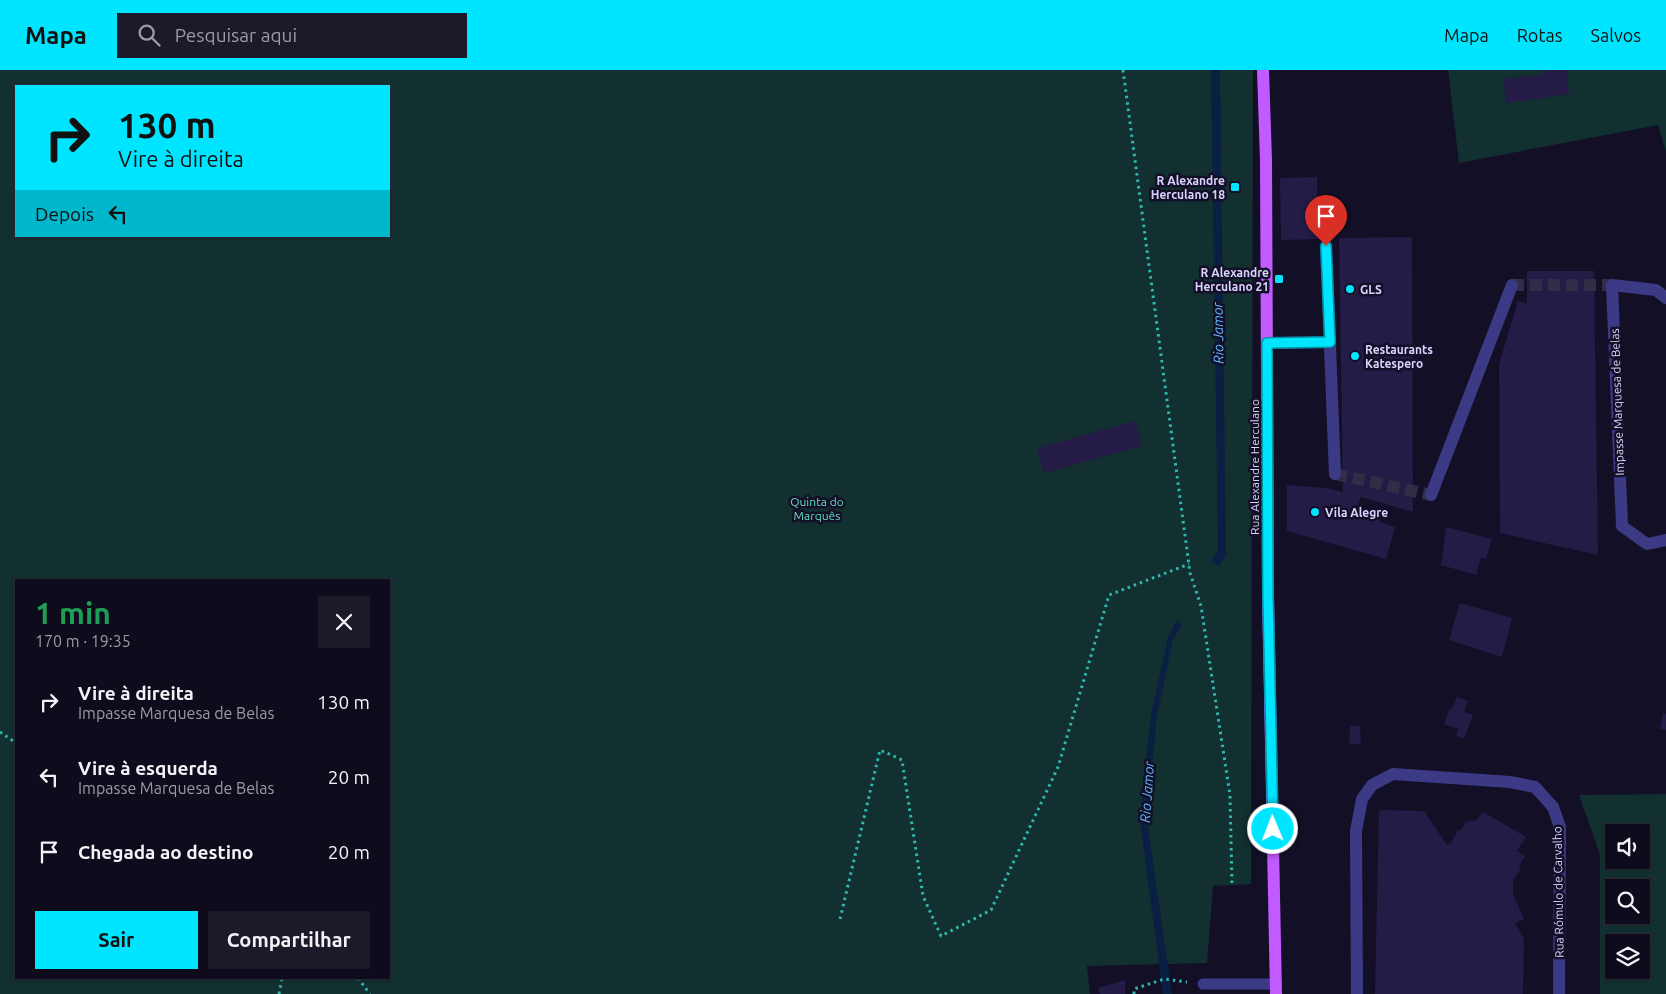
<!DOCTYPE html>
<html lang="pt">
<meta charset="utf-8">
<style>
body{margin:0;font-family:Ubuntu,sans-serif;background:#1c1929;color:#f1f3f6;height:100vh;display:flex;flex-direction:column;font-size:19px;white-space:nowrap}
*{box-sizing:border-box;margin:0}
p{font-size:16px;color:#9b9ba3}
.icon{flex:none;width:28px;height:28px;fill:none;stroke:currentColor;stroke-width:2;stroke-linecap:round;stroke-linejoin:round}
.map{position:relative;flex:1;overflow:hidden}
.panel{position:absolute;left:15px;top:509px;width:375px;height:400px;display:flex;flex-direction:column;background:#0e0b1c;border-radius:0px;box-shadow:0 1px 4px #0004,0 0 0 1px #2e2b3b}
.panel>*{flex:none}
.banner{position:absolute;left:15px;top:15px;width:375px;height:152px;border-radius:0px;box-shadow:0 1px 4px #0004,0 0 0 1px #2e2b3b;background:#00e5ff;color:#111;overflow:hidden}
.controls{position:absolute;left:1605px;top:754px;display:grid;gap:10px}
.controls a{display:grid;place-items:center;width:45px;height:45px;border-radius:0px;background:#0e0b1c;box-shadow:0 1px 4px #0004,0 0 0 1px #2e2b3b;font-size:25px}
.pin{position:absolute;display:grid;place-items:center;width:42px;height:42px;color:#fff;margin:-51px -21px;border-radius:50% 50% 50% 0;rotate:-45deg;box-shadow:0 0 5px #0007}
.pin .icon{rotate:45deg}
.me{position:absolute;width:55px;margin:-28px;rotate:359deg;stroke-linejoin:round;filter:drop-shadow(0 0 4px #0008)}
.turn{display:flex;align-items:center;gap:18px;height:105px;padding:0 20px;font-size:22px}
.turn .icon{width:65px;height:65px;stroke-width:2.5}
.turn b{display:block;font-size:35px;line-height:42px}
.then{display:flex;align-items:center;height:48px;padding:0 20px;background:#0003;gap:10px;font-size:19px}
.round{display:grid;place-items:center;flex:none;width:52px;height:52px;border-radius:0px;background:#1c1929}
.overview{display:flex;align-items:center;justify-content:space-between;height:85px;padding:0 20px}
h1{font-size:30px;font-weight:700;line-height:38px;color:#1e9e55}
.cta{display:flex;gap:10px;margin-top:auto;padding:10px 20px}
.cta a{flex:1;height:58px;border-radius:0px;background:#00e5ff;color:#111;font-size:20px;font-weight:700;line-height:58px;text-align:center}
.cta a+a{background:#1c1929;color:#f1f3f6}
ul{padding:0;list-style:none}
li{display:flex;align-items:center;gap:15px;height:75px;padding:0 20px}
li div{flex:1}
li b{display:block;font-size:19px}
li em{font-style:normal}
header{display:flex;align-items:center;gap:30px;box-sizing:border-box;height:70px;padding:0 25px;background:#00e5ff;color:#111}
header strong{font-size:24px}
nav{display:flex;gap:28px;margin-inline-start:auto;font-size:18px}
.search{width:350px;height:45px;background:#1c1929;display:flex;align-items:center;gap:12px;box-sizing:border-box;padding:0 18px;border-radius:0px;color:#9b9ba3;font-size:19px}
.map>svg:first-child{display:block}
.green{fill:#12302f;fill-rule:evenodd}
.water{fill:#0a1f44}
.building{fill:#241b47}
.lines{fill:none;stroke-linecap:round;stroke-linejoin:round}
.street-tunnel{stroke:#312d47;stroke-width:12;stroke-dasharray:12 6;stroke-linecap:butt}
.path{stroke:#2fb8b0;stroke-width:3;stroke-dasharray:2.5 4;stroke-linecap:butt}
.lane{stroke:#3d3a85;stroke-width:11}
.street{stroke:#3d3a85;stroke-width:12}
.primary{stroke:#c25bff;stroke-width:12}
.route-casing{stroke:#0095a6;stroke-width:12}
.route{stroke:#00e5ff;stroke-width:9}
.poi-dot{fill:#00e5ff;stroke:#130f26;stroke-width:2}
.labels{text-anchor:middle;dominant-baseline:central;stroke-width:5;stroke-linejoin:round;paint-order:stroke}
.poi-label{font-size:12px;font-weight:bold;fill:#d9d4ff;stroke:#130f26;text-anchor:start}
.street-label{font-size:12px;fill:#d9d4ff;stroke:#130f26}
.park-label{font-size:12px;fill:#5fe0c0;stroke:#130f26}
.water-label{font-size:14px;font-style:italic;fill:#62b6ff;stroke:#130f26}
</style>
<header>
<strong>Mapa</strong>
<div class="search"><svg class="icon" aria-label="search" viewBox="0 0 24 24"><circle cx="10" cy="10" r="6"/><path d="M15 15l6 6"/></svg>Pesquisar aqui</div>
<nav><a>Mapa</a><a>Rotas</a><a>Salvos</a></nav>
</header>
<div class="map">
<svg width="1666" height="924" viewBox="0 0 1666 924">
<rect width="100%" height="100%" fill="#130f26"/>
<!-- green -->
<g class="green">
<path d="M0,0H1253L1251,814L1213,816L1207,893L1087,896L1090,924H0ZM16,16H389V166H16ZM16,510H389V908H16Z"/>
<path d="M1448,0H1666V82L1658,55L1459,93Z"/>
<path d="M1666,724V924H1600V784L1579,725ZM1614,762H1641V790H1614ZM1614,818H1641V845H1614ZM1614,872H1641V900H1614Z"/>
</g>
<!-- water -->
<g class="water">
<path d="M1211,0H1220L1226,485L1219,496L1211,491L1218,481Z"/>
<path d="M1177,550L1182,555L1173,570L1157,646L1147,750L1172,924H1163L1140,750L1151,644L1168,567Z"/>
</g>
<!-- building -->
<g class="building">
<path d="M1567,0L1569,24L1506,33L1503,9L1541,5V1Z"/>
<path d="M1317,107L1318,169L1281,170L1280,108Z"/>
<path d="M1412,167L1413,442L1361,427L1357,438L1382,446L1380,452L1395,457L1386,489L1287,461V415L1326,418L1343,422L1339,168Z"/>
<path d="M1527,201H1594L1598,485L1500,463L1499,294L1518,231L1527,234Z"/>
<path d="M1135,351L1142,376L1044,403L1037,378Z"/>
<path d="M1446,457L1492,469L1486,489L1481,488L1476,505L1441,495Z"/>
<path d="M1460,533L1512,548L1502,587L1449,570Z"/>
<path d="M1457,627L1468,631L1464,642L1473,645L1464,669L1456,666L1458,659L1444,654L1450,638L1452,639Z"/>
<path d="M1663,643L1666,644V660L1660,659Z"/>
<path d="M1350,656H1360L1361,674H1349Z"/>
<path d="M1379,740L1424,741L1447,775L1451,773L1458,760L1460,761L1466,752L1477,750L1483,742L1526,767L1517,781L1525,786L1519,796L1521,798L1513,811V824L1524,849L1515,853L1524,869L1523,924H1375Z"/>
<path d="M1125,910V924H1100L1098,918Z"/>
</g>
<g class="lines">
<!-- street-tunnel -->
<g class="street-tunnel">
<path d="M1512,215H1612"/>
<path d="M1335,404L1431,425"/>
</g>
<!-- path -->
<g class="path">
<path d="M1123,0L1190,503L1201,536L1230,725L1232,815"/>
<path d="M0,662L16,673"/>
<path d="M840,849L880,680L902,690L923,826L941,866L991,840L1058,697L1109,525L1189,494"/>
<path d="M358,908L370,924"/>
<path d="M279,924L282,908"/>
<path d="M1134,924V919L1164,909L1187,912"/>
</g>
<!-- lane -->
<path class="lane" d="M1203,914H1276"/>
<!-- street -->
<g class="street">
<path d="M1326,176L1335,404"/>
<path d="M1666,228L1656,220L1612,215L1622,456L1647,474L1666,470"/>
<path d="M1267,273L1330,272"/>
<path d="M1431,425L1512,215"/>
<path d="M1357,924L1356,761L1362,729L1372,715L1393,704L1510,712L1535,717L1553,737L1560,757L1559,924"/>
</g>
<!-- primary -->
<path class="primary" d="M1263,0L1266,90L1268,526L1276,924"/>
</g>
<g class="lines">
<!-- route casing -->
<g class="route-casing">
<path id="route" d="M1273,759L1268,526L1267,273L1330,272L1326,176"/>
</g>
<!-- route -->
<use href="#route" class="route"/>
</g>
<!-- markers -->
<g class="poi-dot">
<rect x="1230" y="112" width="10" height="10" rx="2.5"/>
<rect x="1274" y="204" width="10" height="10" rx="2.5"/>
<circle cx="1350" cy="219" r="5"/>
<circle cx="1355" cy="286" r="5"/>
<circle cx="1315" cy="442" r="5"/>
</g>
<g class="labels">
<!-- poi labels -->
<g class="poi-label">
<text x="1225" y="110" text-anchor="end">R Alexandre<tspan x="1225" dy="14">Herculano 18</tspan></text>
<text x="1269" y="202" text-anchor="end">R Alexandre<tspan x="1269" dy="14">Herculano 21</tspan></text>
<text x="1360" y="219">GLS</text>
<text x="1365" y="279">Restaurants<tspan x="1365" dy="14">Katespero</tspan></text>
<text x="1325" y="442">Vila Alegre</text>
</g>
<!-- street labels -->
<g class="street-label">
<text transform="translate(1617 332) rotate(-92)">Impasse Marquesa de Belas</text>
<text transform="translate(1254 397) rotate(-90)">Rua Alexandre Herculano</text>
<text transform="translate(1558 822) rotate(-91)">Rua Rómulo de Carvalho</text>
</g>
<!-- park labels -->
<g class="park-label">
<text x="817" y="431">Quinta do<tspan x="817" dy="14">Marquês</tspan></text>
</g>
<!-- water labels -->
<g class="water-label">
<text transform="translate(1218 263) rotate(-91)">Rio Jamor</text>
<text transform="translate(1147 722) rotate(-86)">Rio Jamor</text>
</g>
</g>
</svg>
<div class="controls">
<a><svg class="icon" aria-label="sound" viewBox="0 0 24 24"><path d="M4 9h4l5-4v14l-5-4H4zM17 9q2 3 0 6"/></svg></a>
<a><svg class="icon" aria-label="search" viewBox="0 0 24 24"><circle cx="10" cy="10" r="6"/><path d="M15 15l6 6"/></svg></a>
<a><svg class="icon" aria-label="layers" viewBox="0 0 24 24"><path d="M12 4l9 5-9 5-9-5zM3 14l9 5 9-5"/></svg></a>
</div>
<div class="pin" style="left:1326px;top:176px;background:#d93025"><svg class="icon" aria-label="arrive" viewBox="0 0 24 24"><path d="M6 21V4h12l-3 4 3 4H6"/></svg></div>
<svg class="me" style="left:1273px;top:759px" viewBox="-20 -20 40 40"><circle r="17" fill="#00e5ff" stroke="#fff" stroke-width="3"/><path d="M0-11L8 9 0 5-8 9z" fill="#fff"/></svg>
<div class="banner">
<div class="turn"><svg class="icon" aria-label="right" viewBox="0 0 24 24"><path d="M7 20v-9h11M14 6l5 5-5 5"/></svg><div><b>130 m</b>Vire à direita</div></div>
<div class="then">Depois<svg class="icon" aria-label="left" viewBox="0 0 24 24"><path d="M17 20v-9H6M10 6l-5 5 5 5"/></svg></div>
</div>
<section class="panel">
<div class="overview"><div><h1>1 min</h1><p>170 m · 19:35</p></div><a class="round"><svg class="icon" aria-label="close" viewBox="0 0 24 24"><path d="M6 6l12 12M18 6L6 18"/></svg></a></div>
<ul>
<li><svg class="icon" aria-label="right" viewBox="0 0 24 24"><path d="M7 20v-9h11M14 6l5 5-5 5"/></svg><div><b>Vire à direita</b><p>Impasse Marquesa de Belas</p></div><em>130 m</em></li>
<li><svg class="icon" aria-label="left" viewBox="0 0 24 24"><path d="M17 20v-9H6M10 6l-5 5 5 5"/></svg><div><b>Vire à esquerda</b><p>Impasse Marquesa de Belas</p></div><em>20 m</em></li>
<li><svg class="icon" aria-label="arrive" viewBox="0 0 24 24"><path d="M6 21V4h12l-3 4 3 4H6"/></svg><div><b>Chegada ao destino</b></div><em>20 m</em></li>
</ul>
<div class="cta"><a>Sair</a><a>Compartilhar</a></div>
</section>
</div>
